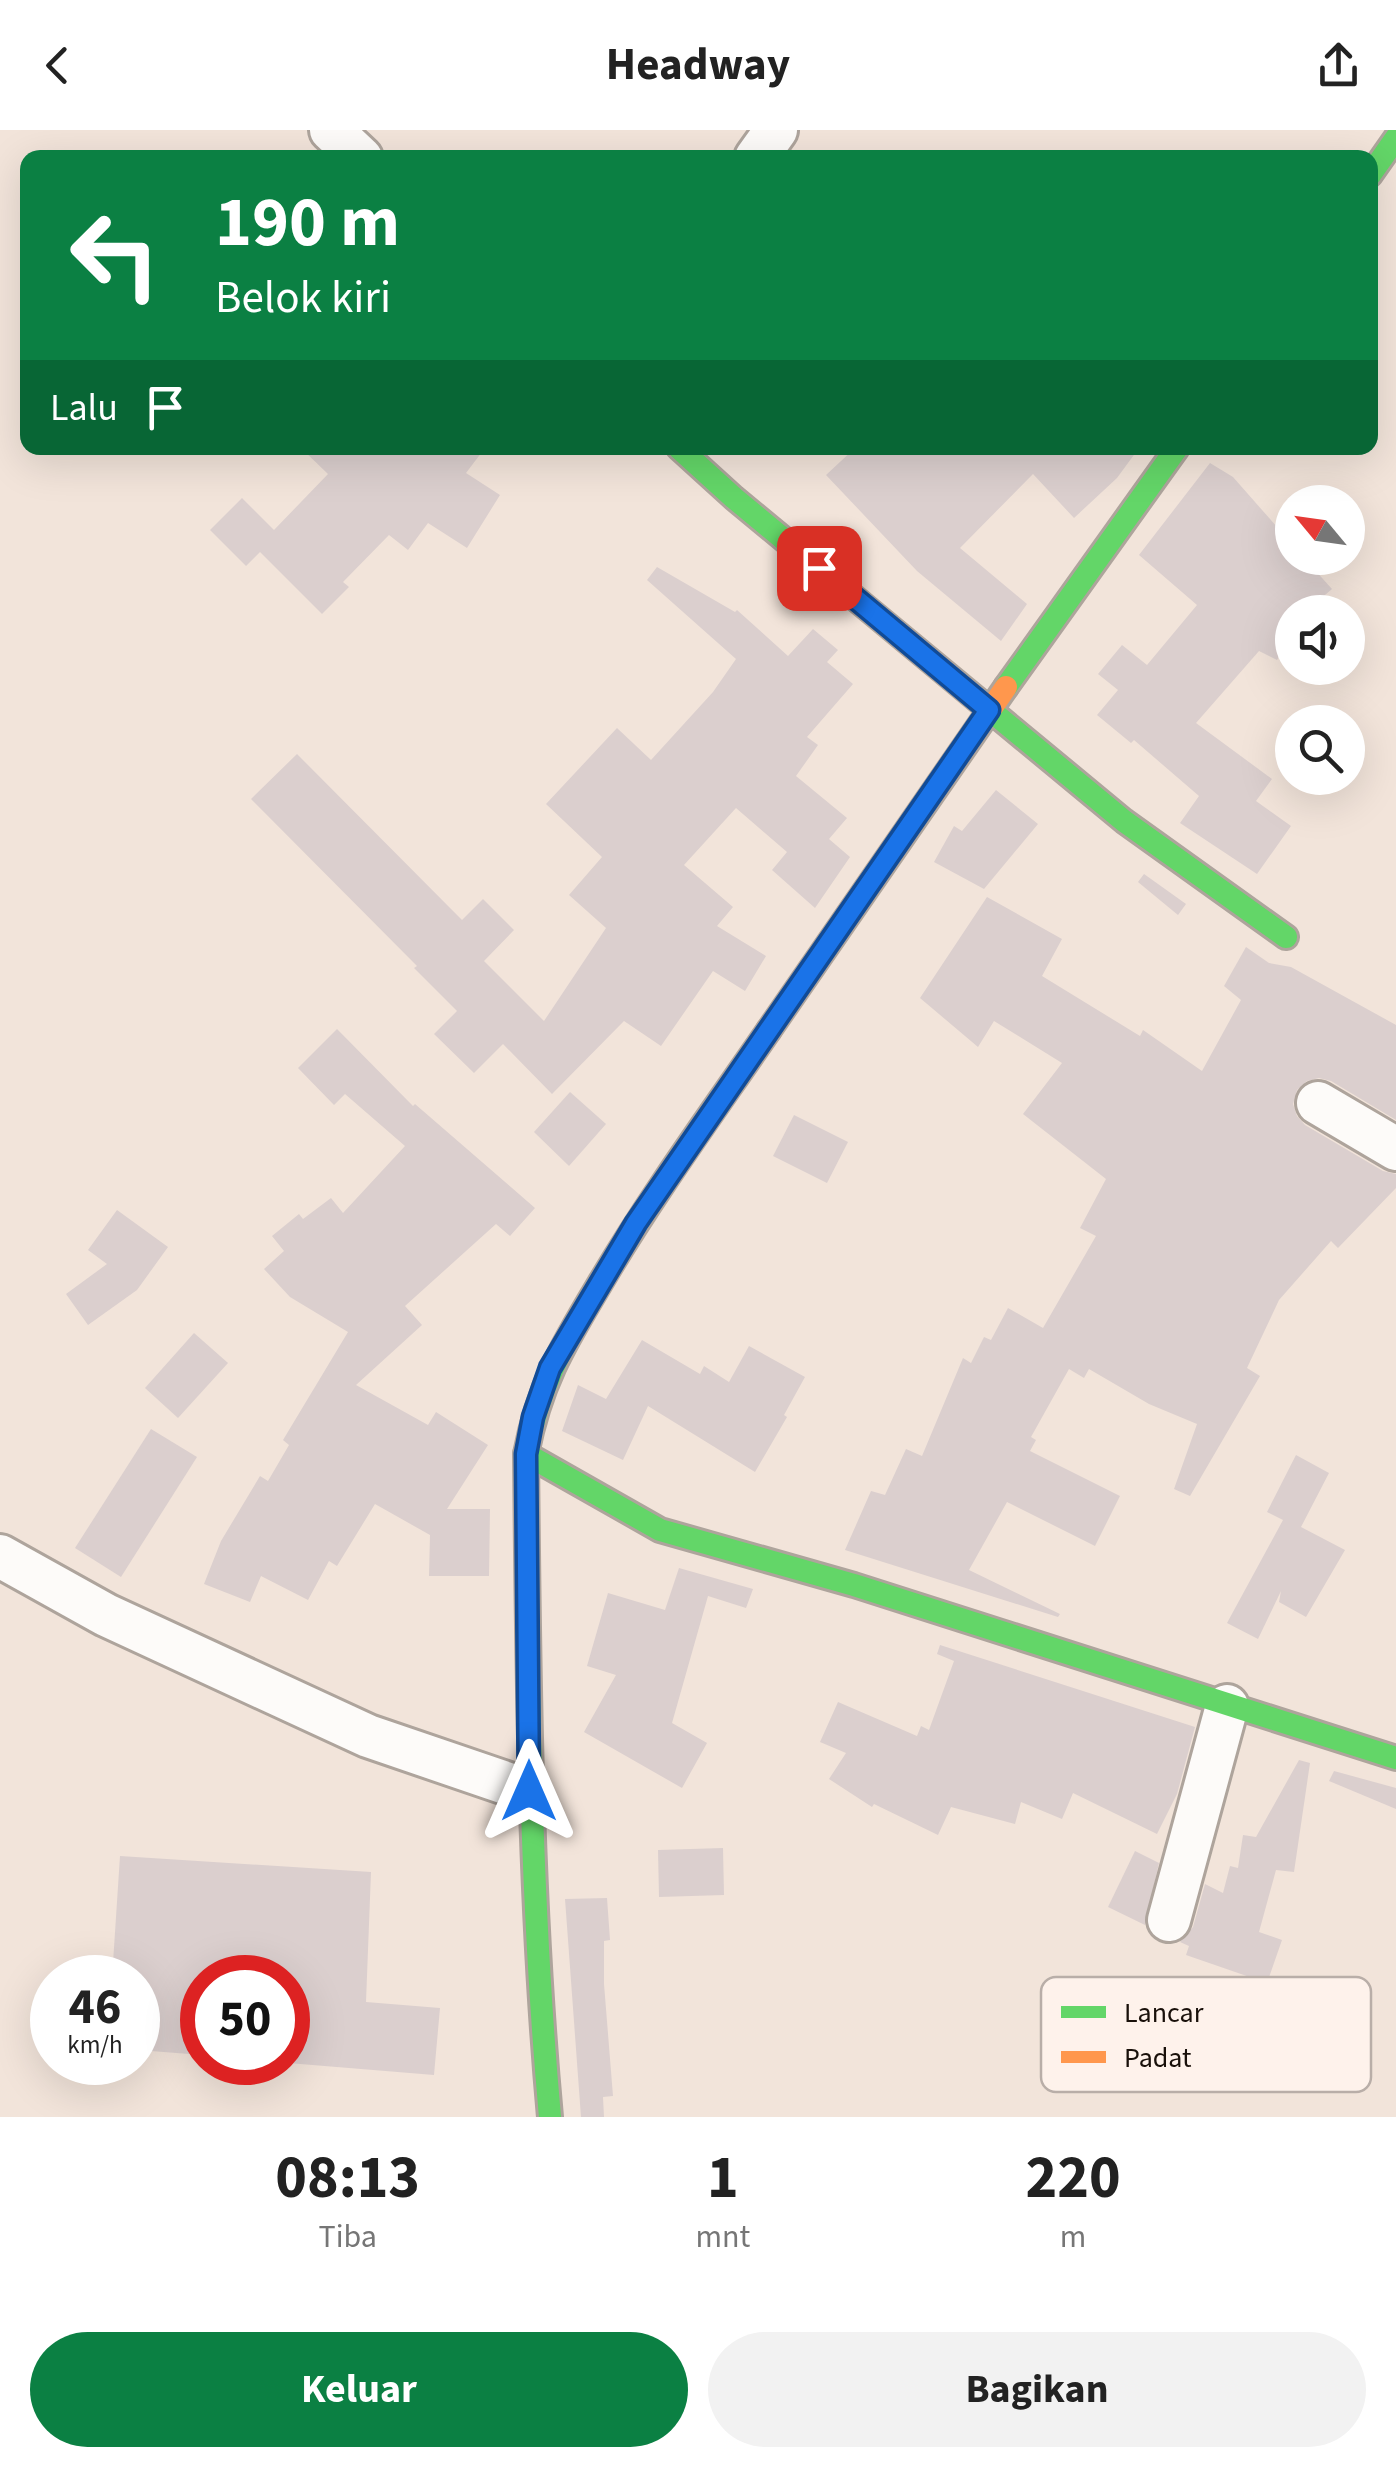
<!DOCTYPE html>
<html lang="id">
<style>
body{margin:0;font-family:"Source Sans 3",sans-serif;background:#f2f2f2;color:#222;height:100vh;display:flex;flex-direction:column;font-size:38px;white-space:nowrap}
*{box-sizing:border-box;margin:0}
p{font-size:32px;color:#767676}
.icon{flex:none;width:55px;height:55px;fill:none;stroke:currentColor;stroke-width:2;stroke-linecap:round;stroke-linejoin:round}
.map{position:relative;height:1987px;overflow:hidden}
.sheet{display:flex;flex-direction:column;background:#fff;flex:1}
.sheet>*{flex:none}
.hud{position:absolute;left:20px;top:20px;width:1358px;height:305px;border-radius:20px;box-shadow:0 10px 40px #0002;background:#0b8043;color:#fff;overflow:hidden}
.needle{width:65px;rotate:299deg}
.controls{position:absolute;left:1275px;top:355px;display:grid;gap:20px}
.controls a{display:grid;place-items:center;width:90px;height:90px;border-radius:50%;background:#fff;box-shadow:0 10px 40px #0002;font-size:50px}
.speed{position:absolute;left:30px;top:1825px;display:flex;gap:20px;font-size:50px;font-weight:700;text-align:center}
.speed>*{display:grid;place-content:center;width:130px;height:130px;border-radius:50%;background:#fff;box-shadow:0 10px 40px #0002;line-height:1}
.speed small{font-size:25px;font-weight:400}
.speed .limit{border:15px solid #d22;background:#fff;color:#111}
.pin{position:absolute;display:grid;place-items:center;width:85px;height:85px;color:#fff;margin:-42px;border-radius:20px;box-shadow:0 5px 15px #0006}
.me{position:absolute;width:110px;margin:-55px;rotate:0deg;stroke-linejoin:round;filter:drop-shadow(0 0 8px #0008)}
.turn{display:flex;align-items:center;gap:35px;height:210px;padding:0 30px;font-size:45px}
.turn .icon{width:130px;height:130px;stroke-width:2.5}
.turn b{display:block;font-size:70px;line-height:85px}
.then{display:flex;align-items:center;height:95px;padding:0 30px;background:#0003;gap:20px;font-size:38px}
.eta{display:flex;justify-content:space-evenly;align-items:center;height:170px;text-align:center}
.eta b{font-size:60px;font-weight:700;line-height:70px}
.cta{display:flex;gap:20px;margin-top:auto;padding:20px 30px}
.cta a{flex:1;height:115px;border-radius:60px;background:#0b8043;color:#fff;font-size:40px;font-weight:700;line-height:115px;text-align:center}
.cta a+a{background:#f2f2f2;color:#222}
header{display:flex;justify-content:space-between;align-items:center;height:130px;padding:0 30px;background:#fff;font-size:45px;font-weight:700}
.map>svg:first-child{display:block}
.building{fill:#dbcfce}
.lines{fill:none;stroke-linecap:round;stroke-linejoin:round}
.street-casing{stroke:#aea49c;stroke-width:48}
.fast-casing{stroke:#aea49c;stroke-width:28}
.slow-casing{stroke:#aea49c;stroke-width:28}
.street{stroke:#fdfbf9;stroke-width:42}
.fast{stroke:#63d668;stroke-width:22}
.slow{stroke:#ff974d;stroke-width:22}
.route-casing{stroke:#114b97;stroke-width:25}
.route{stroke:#1a73e8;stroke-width:18}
.key{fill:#fef2eb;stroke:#b9aea8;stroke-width:2.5}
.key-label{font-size:28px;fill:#19100a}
</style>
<header><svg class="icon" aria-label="back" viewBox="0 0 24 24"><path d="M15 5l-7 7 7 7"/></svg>Headway<svg class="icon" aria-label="share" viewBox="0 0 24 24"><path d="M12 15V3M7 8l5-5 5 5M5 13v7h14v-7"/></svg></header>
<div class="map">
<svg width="1396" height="1987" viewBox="0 0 1396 1987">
<rect width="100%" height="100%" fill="#f2e4da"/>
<!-- building -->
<g class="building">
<path d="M301,318H485L466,343L500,365L467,418L428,393L408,420L389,405L343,452L349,457L322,484L260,422L246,436L210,400L242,368L274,400L328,344Z"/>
<path d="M855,318H1139L1117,348L1074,388L1033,344L960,418L1027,474L1001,511L917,441L826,345Z"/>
<path d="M1210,333L1233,347L1292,414V428H1304L1332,459L1305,482H1292V502L1277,530L1259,521L1196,593L1272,649L1256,671L1291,696L1257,744L1180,693L1199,666L1134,610L1131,613L1097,585L1118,560L1098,544L1122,515L1147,535L1197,475L1139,425Z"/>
<path d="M657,437L735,482L737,480L788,526L813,499L838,520L827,532L853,554L807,607L818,615L796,646L847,688L829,709L850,727L815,778L772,740L787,722L736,678L684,735L733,777L717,796L766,826L745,861L713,841L661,916L624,891L552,964L503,914L474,943L434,904L457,881L414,838L417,836L251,669L297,624L462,790L483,769L514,800L484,831L544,891L606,798L569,765L602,727L546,674L617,598L651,630L713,562L736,529L647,450Z"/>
<path d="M996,660L1038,694L984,759L934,732L954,696L962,701Z"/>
<path d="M1144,744L1186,774L1178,785L1138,752Z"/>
<path d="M987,767L1062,809L1042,846L1140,906L1143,900L1202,941L1241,870L1224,856L1246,817L1269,833L1291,837L1396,895V990L1331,951L1319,948L1307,951L1297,960L1293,974L1297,986L1305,995L1383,1041L1396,1044V1058L1338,1118L1331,1111L1279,1170L1247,1238L1260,1246L1190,1366L1174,1359L1197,1294L1149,1274L1089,1239L1084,1248L1069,1239L1031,1307L1036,1310L1030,1321L1120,1366L1095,1416L1007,1372L969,1440L1060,1484L1058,1487L845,1420L871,1361L885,1365L906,1319L922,1326L963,1228L971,1233L984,1207L991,1210L1008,1178L1043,1198L1096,1106L1080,1098L1106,1049L1023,984L1062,933L994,891L978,917L920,868Z"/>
<path d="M337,899L413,976L415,974L535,1078L510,1106L496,1094L405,1176L422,1195L356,1255L428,1295L436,1282L488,1315L447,1379H490L489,1446H429L430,1405L375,1374L337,1436L329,1431L308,1470L261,1446L250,1472L204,1454L221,1411L260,1346L268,1351L289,1315L283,1310L348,1202L290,1167L264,1139L284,1121L272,1106L299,1084L303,1089L331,1068L343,1083L405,1016L345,964L334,975L298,938Z"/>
<path d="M570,962L606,994L569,1036L534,1002Z"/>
<path d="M794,985L848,1012L827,1053L773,1026Z"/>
<path d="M117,1080L168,1117L137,1160L88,1195L66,1164L107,1134L88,1120Z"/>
<path d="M194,1203L228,1233L178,1288L145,1258Z"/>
<path d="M642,1210L700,1244L704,1236L729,1252L749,1216L805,1247L784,1285L787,1287L755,1342L648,1276L623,1330L562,1301L578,1255L606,1269Z"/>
<path d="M151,1299L197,1327L121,1447L75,1418Z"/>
<path d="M1296,1325L1329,1343L1301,1397L1345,1420L1306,1487L1279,1472L1281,1461L1258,1509L1227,1493L1283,1390L1267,1382Z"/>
<path d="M679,1438L753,1459L746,1478L708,1466L672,1593L707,1613L682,1658L584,1602L616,1545L587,1536L608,1463L665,1480Z"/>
<path d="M940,1515L1195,1597L1177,1664L1157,1704L1073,1663L1062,1689L1021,1672L1015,1694L951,1677L938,1705L874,1674L872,1677L829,1649L846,1623L820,1612L838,1572L917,1606L921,1596L929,1600L954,1531L937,1524Z"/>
<path d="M1299,1630L1310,1633L1294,1742L1276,1740L1259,1802L1282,1810L1267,1853L1186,1825L1189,1816L1180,1812L1193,1797L1205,1754L1223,1763L1230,1736L1238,1738L1243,1705L1256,1707Z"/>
<path d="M1334,1641L1396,1658V1679L1329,1651Z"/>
<path d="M723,1718L724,1765L659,1767L658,1720Z"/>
<path d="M1135,1721L1159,1733L1145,1795L1108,1777Z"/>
<path d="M120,1726L371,1742L366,1872L440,1878L434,1945L288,1933V1848H202V1925L138,1920V1848H112Z"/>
<path d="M607,1768L610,1810L604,1811V1854L613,1966L603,1967L604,1987H581L565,1769Z"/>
</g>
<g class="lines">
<!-- street casing -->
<g class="street-casing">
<g id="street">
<path d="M331,0L361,28"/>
<path d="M756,28L776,0"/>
<path d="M1318,973L1396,1019"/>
<path d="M0,1426L106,1485L368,1606L529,1661"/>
<path d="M1169,1790L1227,1576"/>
</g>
</g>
<!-- fast casing -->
<g class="fast-casing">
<g id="fast">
<path d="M1370,45L1396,8"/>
<path d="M679,318L734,368L1124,691L1286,807"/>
<path d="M1006,557L1177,318"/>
<path d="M526,1324L660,1400L854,1455L1396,1628"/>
<path d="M550,1987C530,1766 528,1546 526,1324C540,1251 565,1212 602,1150C653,1064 712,983 769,900"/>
</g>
</g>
<!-- slow casing -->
<g class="slow-casing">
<path id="slow" d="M769,900L1006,557"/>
</g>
<!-- street -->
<use href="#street" class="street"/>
<!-- fast -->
<use href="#fast" class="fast"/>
<!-- slow -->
<use href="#slow" class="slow"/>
</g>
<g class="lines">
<!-- route casing -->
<g class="route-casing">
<path id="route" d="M529,1661L526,1324L533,1287L550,1238L636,1093L989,580L819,438"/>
</g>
<!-- route -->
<use href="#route" class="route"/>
</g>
<!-- legend -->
<rect x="1041" y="1847" width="330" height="115" rx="15" class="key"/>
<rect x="1061" y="1876" width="45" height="12" fill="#63d668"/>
<rect x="1061" y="1921" width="45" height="12" fill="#ff974d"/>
<g class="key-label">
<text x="1124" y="1892">Lancar</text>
<text x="1124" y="1937">Padat</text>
</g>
</svg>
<div class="controls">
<a><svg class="needle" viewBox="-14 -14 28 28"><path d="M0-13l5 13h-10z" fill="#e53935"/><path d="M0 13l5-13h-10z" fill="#767676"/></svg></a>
<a><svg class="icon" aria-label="sound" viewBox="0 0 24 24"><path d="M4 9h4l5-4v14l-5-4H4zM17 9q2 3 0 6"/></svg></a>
<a><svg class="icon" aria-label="search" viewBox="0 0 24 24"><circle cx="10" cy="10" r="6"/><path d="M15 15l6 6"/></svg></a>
</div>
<div class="speed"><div>46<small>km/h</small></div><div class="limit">50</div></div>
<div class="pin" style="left:819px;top:438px;background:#d93025"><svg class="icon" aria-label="arrive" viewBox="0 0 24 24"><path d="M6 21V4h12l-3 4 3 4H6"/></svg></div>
<svg class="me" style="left:529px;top:1661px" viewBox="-20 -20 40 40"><path d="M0-17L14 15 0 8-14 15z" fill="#1a73e8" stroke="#fff" stroke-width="4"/></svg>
<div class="hud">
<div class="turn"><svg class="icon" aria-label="left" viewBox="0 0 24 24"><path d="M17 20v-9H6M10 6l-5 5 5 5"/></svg><div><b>190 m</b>Belok kiri</div></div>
<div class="then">Lalu<svg class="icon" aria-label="arrive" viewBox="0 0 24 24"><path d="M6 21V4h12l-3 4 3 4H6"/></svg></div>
</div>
</div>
<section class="sheet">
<div class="eta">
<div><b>08:13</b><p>Tiba</p></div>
<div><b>1</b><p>mnt</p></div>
<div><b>220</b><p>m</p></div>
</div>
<div class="cta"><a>Keluar</a><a>Bagikan</a></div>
</section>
